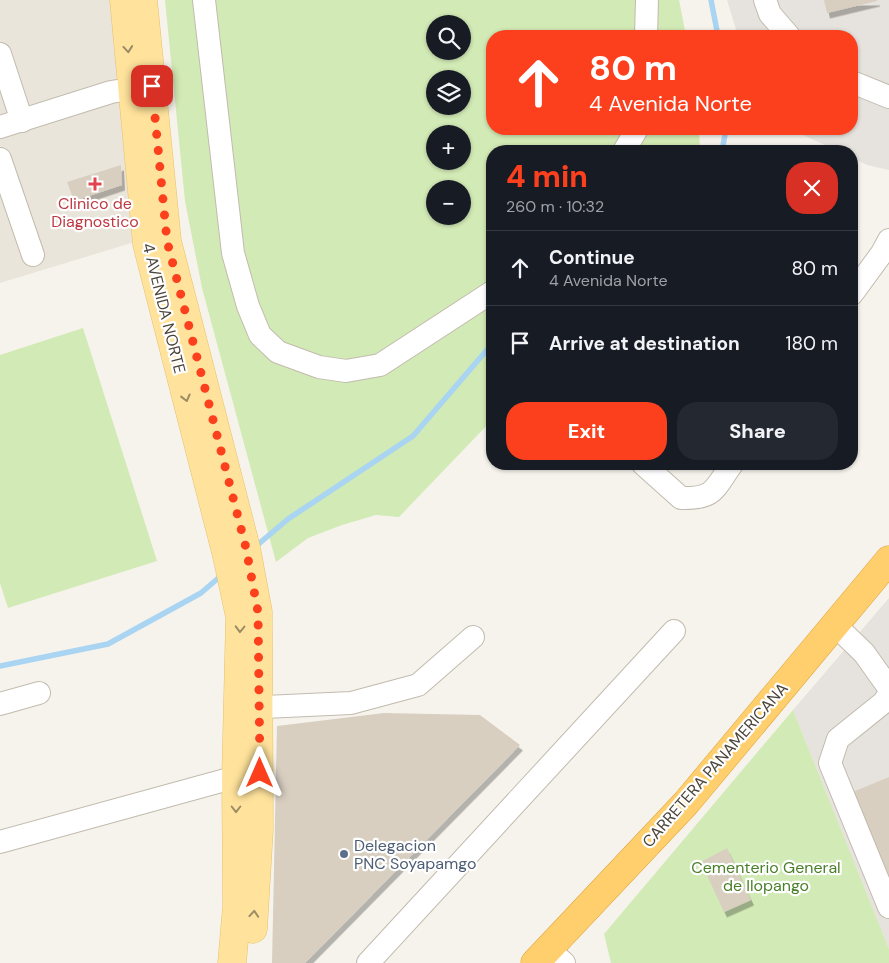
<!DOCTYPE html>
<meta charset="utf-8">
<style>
body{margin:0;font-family:"DM Sans",sans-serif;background:#242831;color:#f1f3f6;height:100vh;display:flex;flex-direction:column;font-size:19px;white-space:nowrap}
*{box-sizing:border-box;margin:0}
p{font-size:16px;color:#9ea1a6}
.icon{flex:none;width:28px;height:28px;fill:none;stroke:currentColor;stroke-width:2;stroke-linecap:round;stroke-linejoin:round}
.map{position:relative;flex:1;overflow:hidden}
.drawer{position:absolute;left:486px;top:145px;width:372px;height:325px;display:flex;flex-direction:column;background:#171b24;border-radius:20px;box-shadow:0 1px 4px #0004}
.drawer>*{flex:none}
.top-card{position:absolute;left:486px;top:30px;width:372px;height:105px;border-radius:20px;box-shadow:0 1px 4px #0004;background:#fc3f1d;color:#fff;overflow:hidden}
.controls{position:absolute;left:426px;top:15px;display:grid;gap:10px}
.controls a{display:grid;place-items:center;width:45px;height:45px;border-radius:50%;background:#171b24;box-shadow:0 1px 4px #0004;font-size:25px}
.pin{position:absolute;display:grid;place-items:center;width:42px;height:42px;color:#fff;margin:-21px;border-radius:10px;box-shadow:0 2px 8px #0006}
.me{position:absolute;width:55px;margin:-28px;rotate:0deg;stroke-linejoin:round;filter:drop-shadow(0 0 4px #0008)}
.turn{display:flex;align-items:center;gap:18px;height:105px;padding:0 20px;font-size:22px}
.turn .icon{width:65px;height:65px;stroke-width:2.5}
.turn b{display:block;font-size:35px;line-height:42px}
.round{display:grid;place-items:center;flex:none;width:52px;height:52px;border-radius:20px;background:#242831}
.summary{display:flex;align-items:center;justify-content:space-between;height:85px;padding:0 20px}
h1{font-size:30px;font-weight:800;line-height:38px;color:#fc3f1d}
.action{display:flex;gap:10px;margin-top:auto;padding:10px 20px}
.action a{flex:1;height:58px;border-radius:20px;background:#fc3f1d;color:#fff;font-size:20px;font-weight:800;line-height:58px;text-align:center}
.action a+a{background:#242831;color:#f1f3f6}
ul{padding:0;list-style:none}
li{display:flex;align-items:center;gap:15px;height:75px;padding:0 20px;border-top:1px solid #363941}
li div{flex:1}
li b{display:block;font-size:19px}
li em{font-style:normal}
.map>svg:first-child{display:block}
.residential{fill:#eae5da}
.industrial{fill:#e6e2dd}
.green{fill:#d2eab5;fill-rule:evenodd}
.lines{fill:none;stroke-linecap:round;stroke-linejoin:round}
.stream{stroke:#a9d4f2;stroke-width:5.5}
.building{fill:#d8cfc1;filter:url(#shadow)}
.minor-casing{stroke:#c2bbae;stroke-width:24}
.major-casing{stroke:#e6c16a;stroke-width:29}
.highway-casing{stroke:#e0a43c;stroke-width:29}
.minor{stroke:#fff;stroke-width:22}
.major{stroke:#ffe39c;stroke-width:28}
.highway{stroke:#ffcf6e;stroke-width:28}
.oneway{stroke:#9c8c66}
.route{stroke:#fc3f1d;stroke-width:9;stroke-dasharray:0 16.2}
.health-dot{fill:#e0444e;stroke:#fff;stroke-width:2}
.service-dot{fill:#5c6f8a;stroke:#fff;stroke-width:2}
.labels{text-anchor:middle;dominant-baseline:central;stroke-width:4.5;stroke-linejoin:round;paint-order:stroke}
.health-label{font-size:16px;fill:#be3a42;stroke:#fff}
.street-label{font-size:16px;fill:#4b4439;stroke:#fff}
.service-label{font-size:16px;fill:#4e5e75;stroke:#fff;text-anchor:start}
.park-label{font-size:16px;fill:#4a7f2a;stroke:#fff}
</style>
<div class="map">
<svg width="889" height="963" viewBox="0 0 889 963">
<defs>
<filter id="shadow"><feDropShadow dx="3" dy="5.5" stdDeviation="0" flood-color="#0004"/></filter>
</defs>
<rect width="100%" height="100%" fill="#f6f3ec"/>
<!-- residential -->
<path class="residential" d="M0,0H115L121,65L126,168L138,241L0,283Z"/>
<!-- industrial -->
<g class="industrial">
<path d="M727,0H889V170L867,165L853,158L852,151H838L790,129H852V36H738Z"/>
<path d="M889,598V949L793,710Z"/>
</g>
<!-- green -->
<g class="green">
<path d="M165,0H679L686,36H492V129H699L700,151H492V420L399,517L376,515L342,525L308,538L276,562L202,288L185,201ZM435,24H462V51H435ZM435,79H462V106H435ZM435,134H462V161H435ZM435,189H462V216H435Z"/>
<path d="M83,328L157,561L8,608L0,583V355Z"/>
<path d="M793,710L889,949V963H611L604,934Z"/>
</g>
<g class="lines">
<!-- stream -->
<g class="stream">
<path d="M711,0L718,36"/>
<path d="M722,151L726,129"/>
<path d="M255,547L288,519L413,436L492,344"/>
<path d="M0,666L108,644L201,593L223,574"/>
</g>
</g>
<!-- building -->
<g class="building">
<path d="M824,0H877V1L827,13Z"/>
<path d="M121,165L122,185L74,201L67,182Z"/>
<path d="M384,713L480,715L520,745L305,963H272L277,726Z"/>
<path d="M889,777V882L848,794Z"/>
<path d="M727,848L751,900L724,912L701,862Z"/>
</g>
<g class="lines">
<!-- minor casing -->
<g class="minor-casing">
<g id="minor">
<path d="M204,0L233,253L248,306L260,335L278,352L319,367L346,371L380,365L492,292"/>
<path d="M765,0L770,14L789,36"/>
<path d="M646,36L647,0"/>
<path d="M0,54L22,121"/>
<path d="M852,82L889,97"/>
<path d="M0,127L111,92L148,86"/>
<path d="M624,151L637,129"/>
<path d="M0,159L33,255"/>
<path d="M852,294L882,253L889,240"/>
<path d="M643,464L681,498C715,499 714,489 732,464"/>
<path d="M835,625L864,653L889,688"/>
<path d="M889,694L884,702L838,739L830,763L889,907"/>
<path d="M0,704L39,693"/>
<path d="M242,708L351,703L418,685L473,637"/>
<path d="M0,842L236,777L252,774"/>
<path d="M548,949L564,963"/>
<path d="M368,963L674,631"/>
</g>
</g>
<!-- major casing -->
<g class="major-casing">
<g id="major">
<path d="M124,0L147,244L227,556L240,617L236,777L237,906L232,963"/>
<path d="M143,0L167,241L246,548L258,612L259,829L253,929"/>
</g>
</g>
<!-- highway casing -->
<g class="highway-casing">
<path id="highway" d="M535,963L686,803L889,560"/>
</g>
<!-- minor -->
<use href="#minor" class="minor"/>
<!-- major -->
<use href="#major" class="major"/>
<!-- highway -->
<use href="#highway" class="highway"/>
</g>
<!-- one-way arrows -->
<defs><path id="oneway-chevron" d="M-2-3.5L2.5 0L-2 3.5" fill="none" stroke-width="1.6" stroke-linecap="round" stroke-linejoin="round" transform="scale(1.25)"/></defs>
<g class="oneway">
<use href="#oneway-chevron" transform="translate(128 49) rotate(85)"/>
<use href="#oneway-chevron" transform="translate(186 398) rotate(76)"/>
<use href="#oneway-chevron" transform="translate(240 629) rotate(91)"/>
<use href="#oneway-chevron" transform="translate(236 809) rotate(90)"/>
<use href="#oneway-chevron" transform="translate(254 914) rotate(-86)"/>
</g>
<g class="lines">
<!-- route -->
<path class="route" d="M152,86L167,241L246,548L258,612L260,773"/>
</g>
<!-- markers -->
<path class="health-dot" d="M92.5 176.5h5v5h5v5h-5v5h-5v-5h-5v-5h5z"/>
<circle class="service-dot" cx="344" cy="854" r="5"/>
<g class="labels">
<!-- health labels -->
<g class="health-label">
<text x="95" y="203">Clinico de<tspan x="95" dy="18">Diagnostico</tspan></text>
</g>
<!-- street labels -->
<g class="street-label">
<text transform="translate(164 308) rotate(76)">4 AVENIDA NORTE</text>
<text transform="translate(715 765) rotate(-49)">CARRETERA PANAMERICANA</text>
</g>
<!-- service labels -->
<g class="service-label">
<text x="354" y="845">Delegacion<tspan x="354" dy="18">PNC Soyapamgo</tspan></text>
</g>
<!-- park labels -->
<g class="park-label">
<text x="766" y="867">Cementerio General<tspan x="766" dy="18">de Ilopango</tspan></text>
</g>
</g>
</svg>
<div class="controls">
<a><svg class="icon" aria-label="search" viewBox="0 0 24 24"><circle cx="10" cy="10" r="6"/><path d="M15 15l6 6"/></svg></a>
<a><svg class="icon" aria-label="layers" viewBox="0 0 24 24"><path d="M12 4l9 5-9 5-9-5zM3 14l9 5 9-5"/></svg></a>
<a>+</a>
<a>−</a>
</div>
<div class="pin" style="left:152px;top:86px;background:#d93025"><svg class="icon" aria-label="arrive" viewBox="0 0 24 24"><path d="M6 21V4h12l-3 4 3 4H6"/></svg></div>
<svg class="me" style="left:260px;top:773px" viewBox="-20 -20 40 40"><path d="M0-17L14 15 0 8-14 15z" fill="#fc3f1d" stroke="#fff" stroke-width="4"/></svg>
<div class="top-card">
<div class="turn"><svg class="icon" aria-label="ahead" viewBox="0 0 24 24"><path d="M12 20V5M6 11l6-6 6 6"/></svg><div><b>80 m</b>4 Avenida Norte</div></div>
</div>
<section class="drawer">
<div class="summary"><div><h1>4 min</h1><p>260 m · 10:32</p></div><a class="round" style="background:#d93025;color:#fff"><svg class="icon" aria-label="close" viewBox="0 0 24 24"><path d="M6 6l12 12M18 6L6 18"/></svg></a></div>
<ul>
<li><svg class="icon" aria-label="ahead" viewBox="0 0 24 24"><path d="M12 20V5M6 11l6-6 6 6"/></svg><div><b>Continue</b><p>4 Avenida Norte</p></div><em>80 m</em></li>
<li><svg class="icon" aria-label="arrive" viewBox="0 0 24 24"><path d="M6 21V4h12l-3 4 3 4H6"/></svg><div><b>Arrive at destination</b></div><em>180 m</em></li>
</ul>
<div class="action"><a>Exit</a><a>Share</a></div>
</section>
</div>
